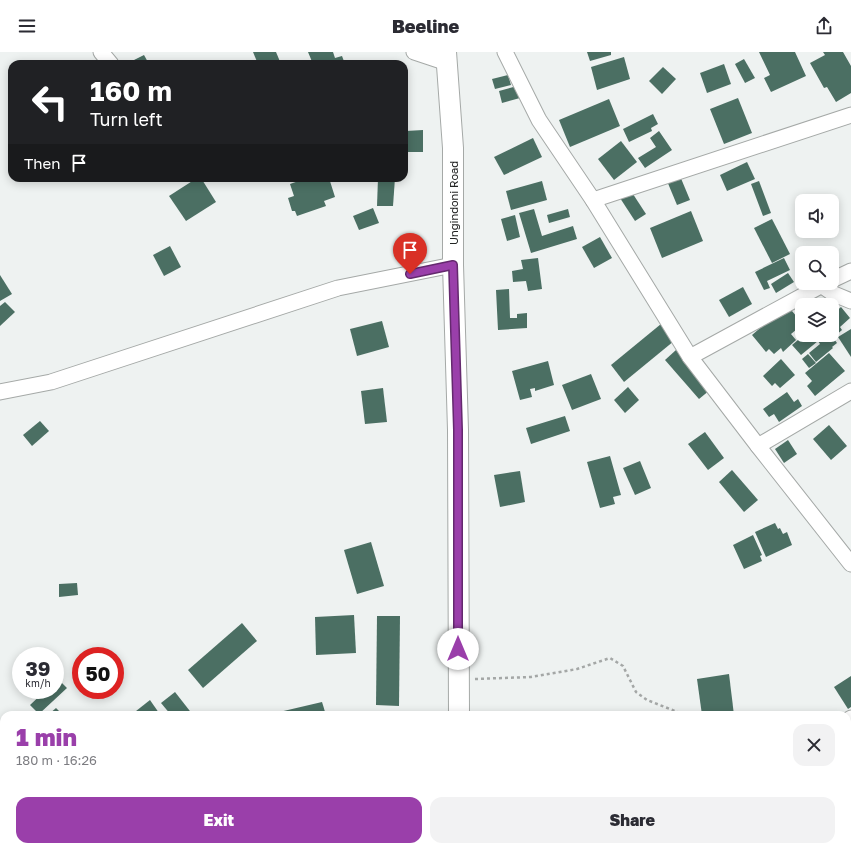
<!DOCTYPE html>
<meta charset="utf-8">
<style>
body{margin:0;font-family:"Golos Text",sans-serif;background:#f2f2f3;color:#2b2b33;height:100vh;display:flex;flex-direction:column;font-size:15px;white-space:nowrap}
*{box-sizing:border-box;margin:0}
p{font-size:13px;color:#7c7c81}
.icon{flex:none;width:22px;height:22px;fill:none;stroke:currentColor;stroke-width:2;stroke-linecap:round;stroke-linejoin:round}
.map{position:relative;flex:1;overflow:hidden}
.side{position:absolute;left:0px;top:659px;width:851px;height:140px;display:flex;flex-direction:column;background:#fff;border-radius:12px 12px 0 0;box-shadow:0 2px 10px #0003}
.side>*{flex:none}
.hud{position:absolute;left:8px;top:8px;width:400px;height:122px;border-radius:12px;box-shadow:0 2px 10px #0003;background:#202124;color:#fff;overflow:hidden}
.buttons{position:absolute;left:795px;top:142px;display:grid;gap:8px}
.buttons a{display:grid;place-items:center;width:44px;height:44px;border-radius:8px;background:#fff;box-shadow:0 2px 10px #0003;font-size:20px}
.speed{position:absolute;left:12px;top:595px;display:flex;gap:8px;font-size:20px;font-weight:700;text-align:center}
.speed>*{display:grid;place-content:center;width:52px;height:52px;border-radius:50%;background:#fff;box-shadow:0 2px 10px #0003;line-height:1}
.speed small{font-size:10px;font-weight:400}
.speed .limit{border:6px solid #d22;background:#fff;color:#111}
.pin{position:absolute;display:grid;place-items:center;width:34px;height:34px;color:#fff;margin:-41px -17px;border-radius:50% 50% 50% 0;rotate:-45deg;box-shadow:0 0 4px #0007}
.pin .icon{rotate:45deg}
.me{position:absolute;width:44px;margin:-22px;rotate:0deg;stroke-linejoin:round;filter:drop-shadow(0 0 3px #0008)}
.turn{display:flex;align-items:center;gap:14px;height:84px;padding:0 16px;font-size:18px}
.turn .icon{width:52px;height:52px;stroke-width:2.5}
.turn b{display:block;font-size:28px;line-height:34px}
.then{display:flex;align-items:center;height:38px;padding:0 16px;background:#0003;gap:8px;font-size:15px}
.round{display:grid;place-items:center;flex:none;width:42px;height:42px;border-radius:12px;background:#f2f2f3}
.head{display:flex;align-items:center;justify-content:space-between;height:68px;padding:0 16px}
h1{font-size:24px;font-weight:800;line-height:30px;color:#9a3faa}
.action{display:flex;gap:8px;margin-top:auto;padding:8px 16px}
.action a{flex:1;height:46px;border-radius:12px;background:#9a3faa;color:#fff;font-size:16px;font-weight:800;line-height:46px;text-align:center}
.action a+a{background:#f2f2f3;color:#2b2b33}
header{display:flex;justify-content:space-between;align-items:center;height:52px;padding:0 16px;background:#fff;font-size:18px;font-weight:800}
.map>svg:first-child{display:block}
.building{fill:#4b6f63}
.lines{fill:none;stroke-linecap:round;stroke-linejoin:round}
.minor-casing{stroke:#a5a9a7;stroke-width:17}
.major-casing{stroke:#a5a9a7;stroke-width:22}
.path{stroke:#a4a7a6;stroke-width:2.5;stroke-dasharray:3 3;stroke-linecap:butt}
.minor{stroke:#fff;stroke-width:15}
.major{stroke:#fff;stroke-width:20}
.route-casing{stroke:#64296e;stroke-width:10}
.route{stroke:#9a3faa;stroke-width:7}
.labels{text-anchor:middle;dominant-baseline:central;stroke-width:4;stroke-linejoin:round;paint-order:stroke}
.street-label{font-size:11px;fill:#222423;stroke:#fdfffe}
</style>
<header><svg class="icon" aria-label="menu" viewBox="0 0 24 24"><path d="M4 6h16M4 12h16M4 18h16"/></svg>Beeline<svg class="icon" aria-label="share" viewBox="0 0 24 24"><path d="M12 15V3M7 8l5-5 5 5M5 13v7h14v-7"/></svg></header>
<div class="map">
<svg width="851" height="799" viewBox="0 0 851 799">
<rect width="100%" height="100%" fill="#eef2f1"/>
<!-- building -->
<g class="building">
<path d="M253,0H276L281,12H258Z"/>
<path d="M308,0H333L335,6L342,4L345,12H313Z"/>
<path d="M587,0H611V3L590,9Z"/>
<path d="M759,0H795L806,24L771,40L764,26L770,23Z"/>
<path d="M823,0H843L851,14V41L836,50L827,35L824,36L810,11L825,3Z"/>
<path d="M144,3L149,12H131L130,10Z"/>
<path d="M624,5L630,27L597,38L591,15Z"/>
<path d="M744,7L755,26L745,31L735,12Z"/>
<path d="M724,12L731,32L707,41L700,21Z"/>
<path d="M663,15L676,27L662,42L649,29Z"/>
<path d="M508,23L511,33L495,37L492,27Z"/>
<path d="M517,34L520,46L502,51L499,39Z"/>
<path d="M738,46L752,81L724,92L710,57Z"/>
<path d="M609,47L620,74L570,95L559,68Z"/>
<path d="M653,62L658,72L651,76L652,79L629,90L623,77Z"/>
<path d="M423,78V100H406V79Z"/>
<path d="M659,79L672,98L645,116L638,106L656,95L650,86Z"/>
<path d="M533,86L542,105L504,123L494,105Z"/>
<path d="M621,89L637,110L614,128L598,107Z"/>
<path d="M747,110L755,127L727,139L720,123Z"/>
<path d="M680,124L690,148L677,153L667,129Z"/>
<path d="M197,126H201L216,150L186,169L169,144Z"/>
<path d="M307,126H329L335,145L324,149L326,154L297,164L295,159H292L288,146L294,144L290,132Z"/>
<path d="M378,126H395L393,154H377Z"/>
<path d="M542,129L547,148L511,158L506,139Z"/>
<path d="M759,129L771,161L763,164L751,132Z"/>
<path d="M631,139L646,162L635,169L620,146Z"/>
<path d="M373,156L379,171L359,178L353,164Z"/>
<path d="M534,157L542,184L573,174L577,187L531,201L519,161Z"/>
<path d="M568,157L570,165L549,171L547,163Z"/>
<path d="M691,159L703,189L662,206L650,176Z"/>
<path d="M515,163L520,185L507,189L501,167Z"/>
<path d="M772,167L790,202L772,211L754,176Z"/>
<path d="M600,185L612,206L594,216L582,195Z"/>
<path d="M170,194L181,215L164,224L153,203Z"/>
<path d="M538,206L542,237L528,239L526,229L513,230L512,219L523,217L521,208Z"/>
<path d="M784,206L790,218L767,229L770,236L764,238L755,220Z"/>
<path d="M788,221L794,230L776,241L771,232Z"/>
<path d="M0,223L12,242L0,249Z"/>
<path d="M743,235L752,252L729,265L719,248Z"/>
<path d="M509,237L510,266H517V262L527,261V276L498,278L496,238Z"/>
<path d="M5,250L15,260L0,274V254Z"/>
<path d="M787,253L802,271V273L791,282L796,288L783,300L781,296L774,302L769,297L766,300L752,283Z"/>
<path d="M841,255L850,266L840,275L842,278L835,284L832,281V263Z"/>
<path d="M382,269L389,295L357,304L350,277Z"/>
<path d="M661,272L674,289L624,330L611,313Z"/>
<path d="M851,277V305L838,285Z"/>
<path d="M804,283H831L837,291L832,295L833,296L816,310L809,301L820,292L818,289L801,303L792,293Z"/>
<path d="M676,298L710,338L699,347L665,308Z"/>
<path d="M829,301L845,319L815,344L807,334L812,329L805,321Z"/>
<path d="M808,302L816,311L809,316L802,307Z"/>
<path d="M781,307L795,323L780,336L775,331L772,334L763,324Z"/>
<path d="M548,309L554,333L535,339V336L530,337L532,345L520,348L512,319Z"/>
<path d="M591,322L601,347L572,358L562,333Z"/>
<path d="M628,335L639,348L625,361L614,348Z"/>
<path d="M383,336L387,370L365,372L361,339Z"/>
<path d="M787,340L794,350L798,347L802,354L779,370L774,362L769,365L763,357Z"/>
<path d="M565,364L570,379L531,392L526,376Z"/>
<path d="M40,369L49,379L32,394L23,383Z"/>
<path d="M829,373L847,394L831,408L813,387Z"/>
<path d="M705,380L724,406L708,418L688,392Z"/>
<path d="M788,388L797,402L784,411L775,397Z"/>
<path d="M610,404L621,443L613,445L615,452L600,456L587,410Z"/>
<path d="M640,409L651,436L635,443L623,416Z"/>
<path d="M732,418L758,448L744,460L719,430Z"/>
<path d="M520,419L525,450L500,455L494,423Z"/>
<path d="M775,471L778,477L780,476L783,482L787,480L792,493L766,505L755,480Z"/>
<path d="M753,483L762,503L760,504L762,509L744,517L733,493Z"/>
<path d="M371,490L384,534L357,542L344,498Z"/>
<path d="M77,531L78,543L59,545V532Z"/>
<path d="M354,563L356,601L316,603L315,565Z"/>
<path d="M377,564H400L399,654L376,653Z"/>
<path d="M242,571L257,589L203,636L188,618Z"/>
<path d="M729,622L734,663H702L697,627Z"/>
<path d="M851,624V655L848,657L834,635Z"/>
<path d="M58,627L67,636L39,662L30,653L46,638H55V630Z"/>
<path d="M175,640L193,663H171L161,651Z"/>
<path d="M150,648L159,661L156,663H131Z"/>
<path d="M322,650L326,663H276L275,661Z"/>
<path d="M56,656L63,663H48Z"/>
<path d="M195,795H200L202,799H189Z"/>
<path d="M221,795H254L257,799H218V798Z"/>
<path d="M370,795H403V799H371Z"/>
<rect x="577" y="795" width="15" height="4"/>
<path d="M595,795H627L619,799H596Z"/>
<path d="M804,795H826L832,799H801Z"/>
</g>
<g class="lines">
<!-- minor casing -->
<g class="minor-casing">
<g id="minor">
<path d="M101,0L111,12"/>
<path d="M414,0L447,11"/>
<path d="M505,0L539,68L593,148L690,305L758,394L851,512"/>
<path d="M593,148L851,63"/>
<path d="M832,228L851,219"/>
<path d="M821,233L834,242L851,249"/>
<path d="M690,305L826,231"/>
<path d="M0,340L51,330L338,236L453,213"/>
<path d="M758,394L851,339"/>
<path d="M847,669L851,666"/>
<path d="M175,799L181,795"/>
<path d="M634,799L642,795"/>
<path d="M673,799L675,795"/>
</g>
</g>
<!-- major casing -->
<g class="major-casing">
<g id="major">
<path d="M446,0L453,96V213L458,378L459,663"/>
<path d="M463,795V799"/>
</g>
</g>
<!-- path -->
<g class="path">
<path d="M475,627L531,625L577,617L610,606L623,614L636,640L647,648L680,661L681,663"/>
<path d="M547,799L551,795"/>
</g>
<!-- minor -->
<use href="#minor" class="minor"/>
<!-- major -->
<use href="#major" class="major"/>
</g>
<g class="lines">
<!-- route casing -->
<g class="route-casing">
<path id="route" d="M410,222L453,213L458,378V597"/>
</g>
<!-- route -->
<use href="#route" class="route"/>
</g>
<g class="labels">
<!-- street labels -->
<g class="street-label">
<text transform="translate(453 151) rotate(-90)">Ungindoni Road</text>
</g>
</g>
</svg>
<div class="buttons">
<a><svg class="icon" aria-label="sound" viewBox="0 0 24 24"><path d="M4 9h4l5-4v14l-5-4H4zM17 9q2 3 0 6"/></svg></a>
<a><svg class="icon" aria-label="search" viewBox="0 0 24 24"><circle cx="10" cy="10" r="6"/><path d="M15 15l6 6"/></svg></a>
<a><svg class="icon" aria-label="layers" viewBox="0 0 24 24"><path d="M12 4l9 5-9 5-9-5zM3 14l9 5 9-5"/></svg></a>
</div>
<div class="speed"><div>39<small>km/h</small></div><div class="limit">50</div></div>
<div class="pin" style="left:410px;top:222px;background:#d93025"><svg class="icon" aria-label="arrive" viewBox="0 0 24 24"><path d="M6 21V4h12l-3 4 3 4H6"/></svg></div>
<svg class="me" style="left:458px;top:597px" viewBox="-20 -20 40 40"><circle r="19" fill="#fff"/><path d="M0-13L10 11 0 6-10 11z" fill="#9a3faa"/></svg>
<div class="hud">
<div class="turn"><svg class="icon" aria-label="left" viewBox="0 0 24 24"><path d="M17 20v-9H6M10 6l-5 5 5 5"/></svg><div><b>160 m</b>Turn left</div></div>
<div class="then">Then<svg class="icon" aria-label="arrive" viewBox="0 0 24 24"><path d="M6 21V4h12l-3 4 3 4H6"/></svg></div>
</div>
<section class="side">
<div class="head"><div><h1>1 min</h1><p>180 m · 16:26</p></div><a class="round"><svg class="icon" aria-label="close" viewBox="0 0 24 24"><path d="M6 6l12 12M18 6L6 18"/></svg></a></div>
<div class="action"><a>Exit</a><a>Share</a></div>
</section>
</div>
